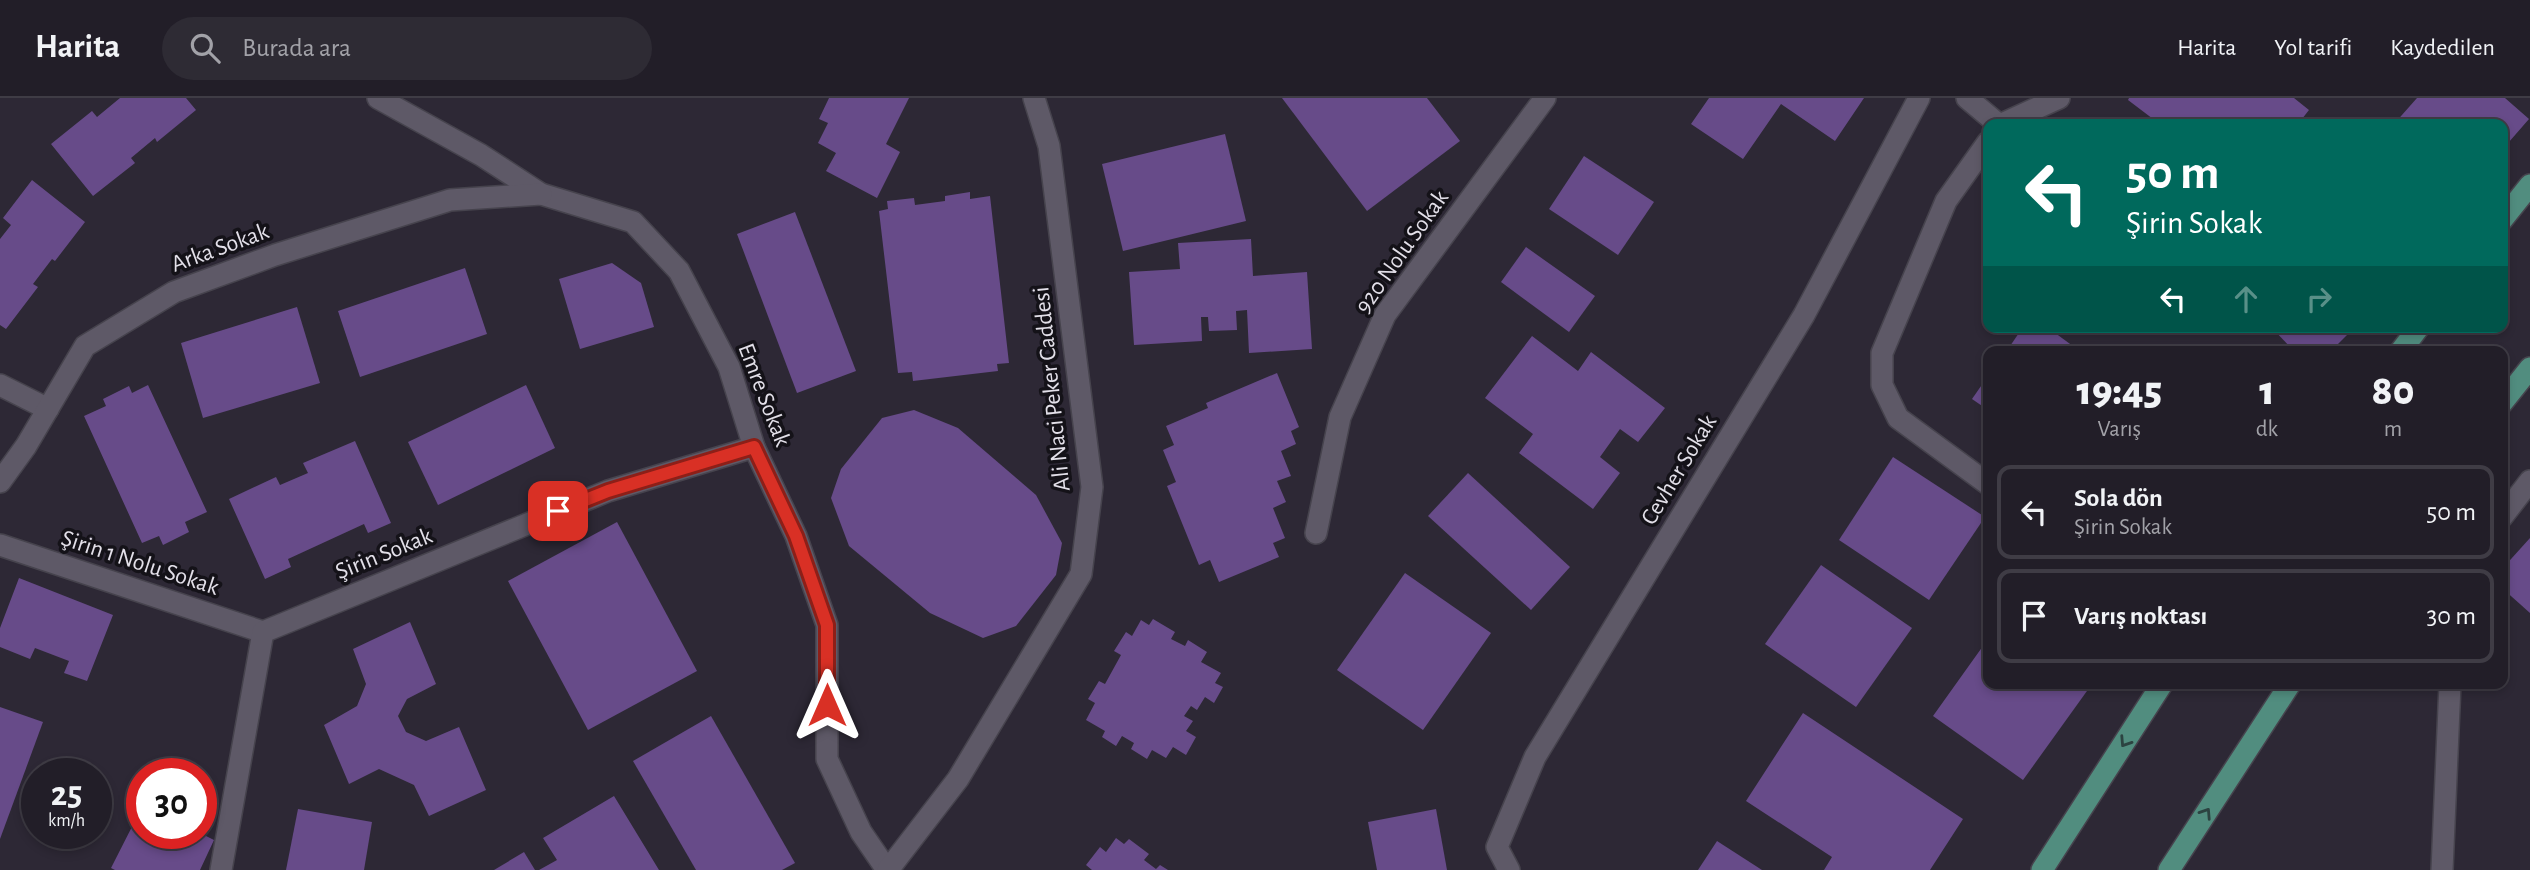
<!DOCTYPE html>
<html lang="tr">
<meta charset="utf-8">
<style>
body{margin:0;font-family:"Alegreya Sans",sans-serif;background:#2e2b34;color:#f1f3f6;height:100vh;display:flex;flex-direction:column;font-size:26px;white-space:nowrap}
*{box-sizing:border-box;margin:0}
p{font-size:23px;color:#a2a2a8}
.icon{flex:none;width:38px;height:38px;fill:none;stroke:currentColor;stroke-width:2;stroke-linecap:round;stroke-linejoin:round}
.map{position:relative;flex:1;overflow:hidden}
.side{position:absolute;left:1983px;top:248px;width:525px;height:343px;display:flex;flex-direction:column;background:#221e28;border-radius:14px;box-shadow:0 4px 10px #0003,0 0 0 2px #3f3c45}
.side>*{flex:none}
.banner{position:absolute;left:1983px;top:21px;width:525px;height:214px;border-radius:14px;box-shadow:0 4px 10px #0003,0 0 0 2px #3f3c45;background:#00695c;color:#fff;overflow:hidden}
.speed{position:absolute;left:21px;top:660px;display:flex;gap:14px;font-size:35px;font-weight:700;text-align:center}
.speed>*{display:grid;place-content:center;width:91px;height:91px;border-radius:50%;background:#221e28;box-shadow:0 4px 10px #0003,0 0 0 2px #3f3c45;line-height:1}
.speed small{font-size:18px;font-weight:400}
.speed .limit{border:10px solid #d22;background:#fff;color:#111}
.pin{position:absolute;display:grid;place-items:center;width:60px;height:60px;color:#fff;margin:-30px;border-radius:14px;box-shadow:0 4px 10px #0006}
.me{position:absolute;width:77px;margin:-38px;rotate:0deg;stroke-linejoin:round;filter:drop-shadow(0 0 5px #0008)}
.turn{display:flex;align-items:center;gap:24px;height:147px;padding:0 28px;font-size:32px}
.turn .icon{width:91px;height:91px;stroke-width:2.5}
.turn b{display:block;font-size:49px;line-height:60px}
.lanes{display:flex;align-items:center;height:66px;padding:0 28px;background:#0003;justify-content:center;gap:35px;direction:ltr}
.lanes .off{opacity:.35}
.eta{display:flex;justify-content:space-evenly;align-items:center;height:119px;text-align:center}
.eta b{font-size:42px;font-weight:800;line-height:49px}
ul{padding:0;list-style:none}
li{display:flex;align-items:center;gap:21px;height:94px;margin:0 14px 10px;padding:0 14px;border:4px solid #3f3c45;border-radius:14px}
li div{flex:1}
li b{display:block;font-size:26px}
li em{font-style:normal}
header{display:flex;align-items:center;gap:42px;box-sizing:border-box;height:98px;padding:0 35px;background:#221e28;border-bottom:2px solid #3f3c45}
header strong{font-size:33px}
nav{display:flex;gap:38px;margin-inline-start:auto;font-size:24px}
.search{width:490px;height:63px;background:#2e2b34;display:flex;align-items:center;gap:18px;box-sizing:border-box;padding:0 24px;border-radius:38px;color:#a2a2a8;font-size:26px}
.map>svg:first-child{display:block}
.building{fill:#674b89}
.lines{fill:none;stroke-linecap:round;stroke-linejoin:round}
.street-casing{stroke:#46434d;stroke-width:24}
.secondary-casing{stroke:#46434d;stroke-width:24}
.primary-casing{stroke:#46434d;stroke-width:24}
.street{stroke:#5e5967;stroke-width:21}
.secondary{stroke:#5e5967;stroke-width:21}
.primary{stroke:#518d7f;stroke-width:21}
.oneway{stroke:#2c4341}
.route-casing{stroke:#8d1f18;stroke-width:18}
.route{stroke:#d93025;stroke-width:12}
.labels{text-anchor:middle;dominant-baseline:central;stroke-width:7;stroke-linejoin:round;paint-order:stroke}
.street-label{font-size:24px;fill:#e3e0e9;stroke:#141218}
</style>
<header>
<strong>Harita</strong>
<div class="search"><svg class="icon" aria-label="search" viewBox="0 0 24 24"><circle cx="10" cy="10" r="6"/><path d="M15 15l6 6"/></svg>Burada ara</div>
<nav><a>Harita</a><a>Yol tarifi</a><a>Kaydedilen</a></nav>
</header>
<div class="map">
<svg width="2530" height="772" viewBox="0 0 2530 772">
<rect width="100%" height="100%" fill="#2d2835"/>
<!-- building -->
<g class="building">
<path d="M120,0H186L196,12L157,44L155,40L131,60L135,65L93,98L51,46L92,13L97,19Z"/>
<path d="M829,0H909L886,46L900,54L877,100L826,73L836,55L818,45L828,25L819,21Z"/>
<path d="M1282,0H1427L1460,43L1367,113Z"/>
<path d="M1709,0H1864L1835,43L1781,6L1743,61L1691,26Z"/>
<path d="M2129,0H2294L2309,12L2298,26H2155L2157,24L2128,2Z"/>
<path d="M2417,0H2505L2529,21L2502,52V26H2394Z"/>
<path d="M1225,36L1246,123L1123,153L1102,66Z"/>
<path d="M1584,58L1654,104L1618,157L1549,111Z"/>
<path d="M32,82L85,124L55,163L52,161L33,186L38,189L6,231L0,227V141L11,127L3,120Z"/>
<path d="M970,94V101L990,98L1009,265L997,266L998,273L913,283L912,274L898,275L879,113L888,111L887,103L914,100L915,107L945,103V98Z"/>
<path d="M795,114L856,273L797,295L737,136Z"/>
<path d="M1251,141L1253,178L1307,174L1312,251L1249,255L1247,212L1236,213L1237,232L1209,233L1208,219H1201L1202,243L1134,247L1129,174L1180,171L1178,145Z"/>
<path d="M1526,149L1595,198L1569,234L1501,184Z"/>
<path d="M612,165L641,185L654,229L580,251L559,181Z"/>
<path d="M465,170L487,236L360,279L338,213Z"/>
<path d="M297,209L320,285L203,320L181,245Z"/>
<path d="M2023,229H2047L2081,254H2006Z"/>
<path d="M2271,229H2355L2330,254H2295Z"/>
<path d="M1532,238L1578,273L1591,254L1665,310L1638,344L1620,331L1600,359L1620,375L1593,411L1519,355L1533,336L1485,300Z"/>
<path d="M1277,275L1299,329L1291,333L1296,346L1281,353L1291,378L1277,383L1286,404L1273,410L1285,440L1273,445L1279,459L1219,484L1210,462L1199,467L1167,388L1176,384L1163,352L1174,347L1166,328L1208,310L1206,305Z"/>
<path d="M1988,278V312L1972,301Z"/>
<path d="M148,287L207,414L185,424L189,434L163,447L159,438L142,445L84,318L106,308L103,301L129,288L132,295Z"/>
<path d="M526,287L555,350L438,407L408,344Z"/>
<path d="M914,312L958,330L1036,397L1062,445L1056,477L1016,528L983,540L930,515L849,448L831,400L841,371L882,320Z"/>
<path d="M355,343L391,425L368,435L364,426L288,461L291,469L265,481L229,401L276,379L280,387L308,375L303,365Z"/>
<path d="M1893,359L1985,419L1929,502L1839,442Z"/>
<path d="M1468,375L1570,469L1531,512L1428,418Z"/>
<path d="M617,424L697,573L588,632L508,483Z"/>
<path d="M2530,440V515L2502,490V471Z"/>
<path d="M1821,467L1912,530L1856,609L1765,546Z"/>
<path d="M1405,475L1491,535L1423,632L1337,572Z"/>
<path d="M19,480L113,517L87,583L64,575L69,563L35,550L30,561L0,549V530Z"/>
<path d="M1153,521L1175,534L1171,541L1185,548L1188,542L1207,554L1201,564L1221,575L1215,585L1223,589L1214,605L1205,599L1197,612L1191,608L1184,618L1193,623L1186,633L1196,639L1186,657L1173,649L1166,660L1152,652L1147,661L1131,651L1134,645L1122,638L1116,648L1102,639L1105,633L1086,622L1095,605L1088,601L1099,583L1105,586L1121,557L1114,553L1126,534L1132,538L1141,522L1149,527Z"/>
<path d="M410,524L436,586L407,601L398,618L406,634L426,643L459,629L486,692L429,718L414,687L379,671L349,686L324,627L357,608L366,586L353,551Z"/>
<path d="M1988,541V586H2092L2023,682L1933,618Z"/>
<path d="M0,609L43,624L0,741Z"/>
<path d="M1803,615L1963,721L1930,772H1824L1832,759L1746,703Z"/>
<path d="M711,618L795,765L782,772H696L633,663Z"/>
<path d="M614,698L659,772H539L557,762L543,740Z"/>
<path d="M142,709V735H200L214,742L200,772H115L111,770Z"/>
<path d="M298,711L372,724L364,772H286Z"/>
<path d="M1436,711L1447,772H1377L1368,724Z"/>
<path d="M1116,740L1124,746L1129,741L1149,756L1144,762L1156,771L1160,767L1168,772H1092L1086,767L1100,749L1106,754Z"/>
<path d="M1717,743L1762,772H1698Z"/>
<path d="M524,754L535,772H494Z"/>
</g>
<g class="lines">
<!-- street casing -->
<g class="street-casing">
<g id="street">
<path d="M378,0L481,57L541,96L633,124L679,173L729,269L754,349L796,438L827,527V661L861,734L887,772"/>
<path d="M1967,0L1998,26"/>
<path d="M2002,26L2059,0"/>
<path d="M1988,44L1946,103L1882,255V287L1898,320L1988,386"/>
<path d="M0,287L48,311"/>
<path d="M0,384L26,348L85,248L174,194L275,157L450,102L541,96"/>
<path d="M2502,419L2530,383"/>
<path d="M1316,435L1340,319L1385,217L1545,0"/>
<path d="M0,447L263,534"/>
<path d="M221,772L263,534L608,393L754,349"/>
<path d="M1509,772L1497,749L1535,659L1804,217L1919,0"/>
<path d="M2442,772L2450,586"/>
</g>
</g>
<!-- secondary casing -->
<g class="secondary-casing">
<path id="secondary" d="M888,772L958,681L1081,476L1092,389L1049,48L1034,0"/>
</g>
<!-- primary casing -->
<g class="primary-casing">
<g id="primary">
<path d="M2502,122L2530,87"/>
<path d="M2400,254L2419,229"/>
<path d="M2502,305L2530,270"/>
<path d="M2042,772L2162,586"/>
<path d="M2169,772L2290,586"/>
</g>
</g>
<!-- street -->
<use href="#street" class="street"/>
<!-- secondary -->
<use href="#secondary" class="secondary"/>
<!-- primary -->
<use href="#primary" class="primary"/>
</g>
<!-- one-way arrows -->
<defs><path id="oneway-chevron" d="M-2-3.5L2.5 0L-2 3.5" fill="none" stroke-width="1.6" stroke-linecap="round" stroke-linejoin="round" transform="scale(1.75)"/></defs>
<g class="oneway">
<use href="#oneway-chevron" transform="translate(2125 644) rotate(123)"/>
<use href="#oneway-chevron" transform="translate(2206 715) rotate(-57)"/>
</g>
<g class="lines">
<!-- route casing -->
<g class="route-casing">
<path id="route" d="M558,413L608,393L754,349L796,438L827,527V607"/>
</g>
<!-- route -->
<use href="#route" class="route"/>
</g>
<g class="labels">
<!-- street labels -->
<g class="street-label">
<text transform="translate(220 150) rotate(-20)">Arka Sokak</text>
<text transform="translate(1402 154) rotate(-55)">920 Nolu Sokak</text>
<text transform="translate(1052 291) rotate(-96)">Ali Naci Peker Caddesi</text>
<text transform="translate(764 297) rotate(69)">Emre Sokak</text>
<text transform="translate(1679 372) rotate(-59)">Cevher Sokak</text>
<text transform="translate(384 456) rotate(-22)">Şirin Sokak</text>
<text transform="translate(140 465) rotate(18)">Şirin 1 Nolu Sokak</text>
</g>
</g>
</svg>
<div class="speed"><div>25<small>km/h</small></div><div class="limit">30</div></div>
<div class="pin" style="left:558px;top:413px;background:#d93025"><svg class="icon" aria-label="arrive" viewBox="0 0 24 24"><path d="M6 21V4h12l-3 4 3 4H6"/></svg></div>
<svg class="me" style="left:827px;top:607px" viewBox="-20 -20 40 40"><path d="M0-17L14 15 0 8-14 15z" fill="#d93025" stroke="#fff" stroke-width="4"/></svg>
<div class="banner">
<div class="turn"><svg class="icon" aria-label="left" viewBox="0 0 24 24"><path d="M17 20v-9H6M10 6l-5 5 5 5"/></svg><div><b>50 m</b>Şirin Sokak</div></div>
<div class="lanes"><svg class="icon" aria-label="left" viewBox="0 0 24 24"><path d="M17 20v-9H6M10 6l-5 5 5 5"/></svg><svg class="icon off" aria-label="ahead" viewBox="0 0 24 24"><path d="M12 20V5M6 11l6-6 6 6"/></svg><svg class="icon off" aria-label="right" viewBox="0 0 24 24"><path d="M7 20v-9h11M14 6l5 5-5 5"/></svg></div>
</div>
<section class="side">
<div class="eta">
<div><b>19:45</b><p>Varış</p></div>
<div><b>1</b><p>dk</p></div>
<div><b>80</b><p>m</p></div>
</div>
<ul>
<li><svg class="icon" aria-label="left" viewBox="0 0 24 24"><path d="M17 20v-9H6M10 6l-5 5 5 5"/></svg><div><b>Sola dön</b><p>Şirin Sokak</p></div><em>50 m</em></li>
<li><svg class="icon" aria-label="arrive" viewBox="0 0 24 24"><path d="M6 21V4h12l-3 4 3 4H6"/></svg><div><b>Varış noktası</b></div><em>30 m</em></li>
</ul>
</section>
</div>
